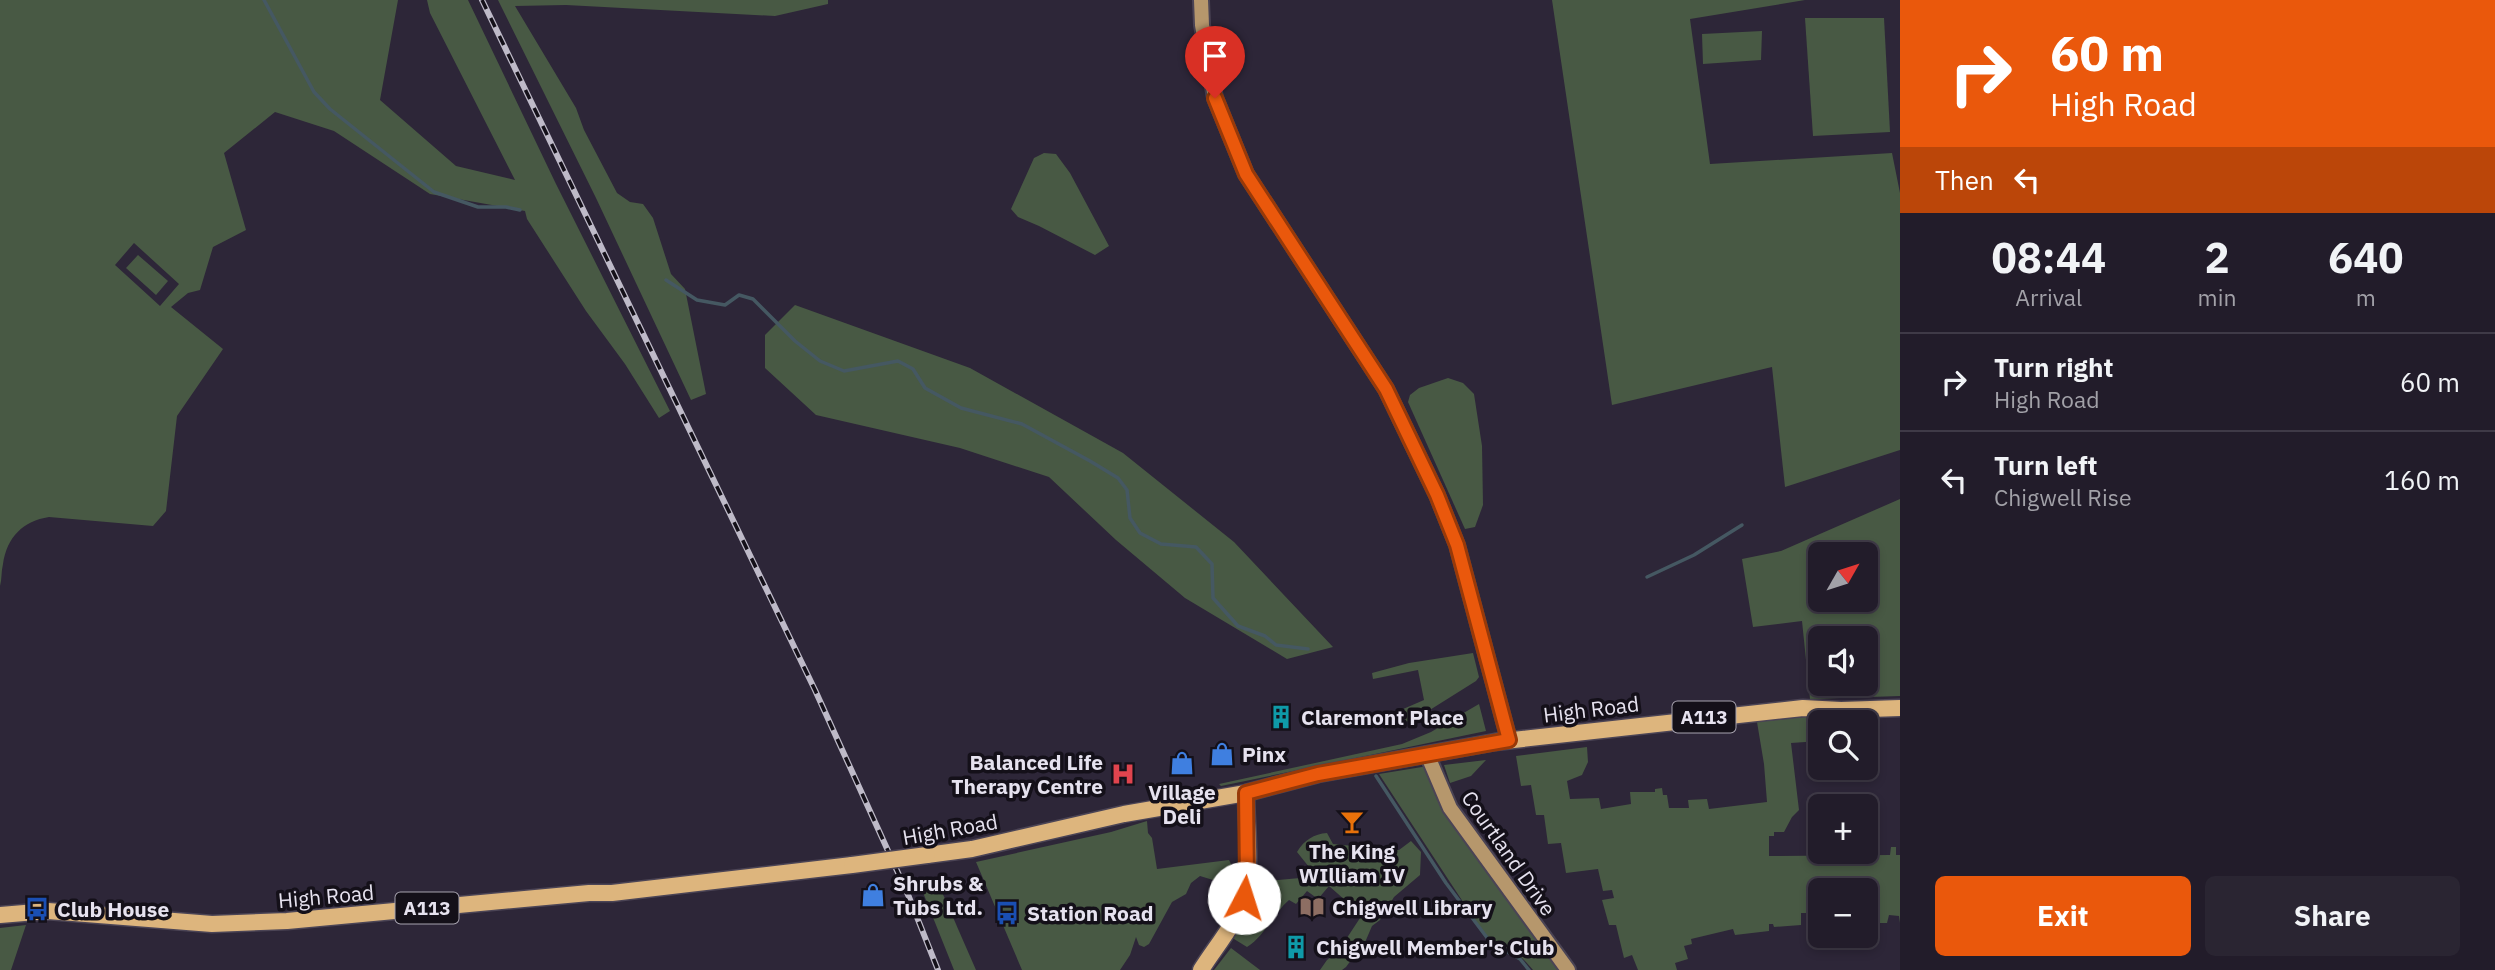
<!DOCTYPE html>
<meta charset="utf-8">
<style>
body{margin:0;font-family:"IBM Plex Sans",sans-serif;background:#2a2532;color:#f1f3f6;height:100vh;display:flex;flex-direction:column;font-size:26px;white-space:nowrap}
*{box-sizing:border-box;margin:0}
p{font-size:23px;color:#a2a1a8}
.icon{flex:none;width:38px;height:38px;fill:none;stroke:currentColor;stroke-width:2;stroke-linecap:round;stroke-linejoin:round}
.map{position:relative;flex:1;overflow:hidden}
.details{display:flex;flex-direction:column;background:#221c2a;width:595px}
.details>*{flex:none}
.hud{background:#ea580c;color:#fff;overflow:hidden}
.needle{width:46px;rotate:51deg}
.fabs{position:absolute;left:1808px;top:542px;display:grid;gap:14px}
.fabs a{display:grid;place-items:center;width:70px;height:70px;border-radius:10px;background:#221c2a;box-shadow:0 4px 10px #0003,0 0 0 2px #3f3a47;font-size:35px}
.pin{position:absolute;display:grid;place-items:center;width:60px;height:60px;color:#fff;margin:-72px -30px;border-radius:50% 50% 50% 0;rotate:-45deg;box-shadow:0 0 7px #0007}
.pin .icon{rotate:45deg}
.me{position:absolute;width:77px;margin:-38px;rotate:5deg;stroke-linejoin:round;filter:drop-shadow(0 0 5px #0008)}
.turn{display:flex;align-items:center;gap:24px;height:147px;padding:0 35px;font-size:32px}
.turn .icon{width:91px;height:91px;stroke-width:2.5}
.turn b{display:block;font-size:49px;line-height:60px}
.then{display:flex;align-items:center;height:66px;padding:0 35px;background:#0003;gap:14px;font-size:26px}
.eta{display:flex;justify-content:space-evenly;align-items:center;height:119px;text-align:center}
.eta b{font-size:42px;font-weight:800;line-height:49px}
.cta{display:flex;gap:14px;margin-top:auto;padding:14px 35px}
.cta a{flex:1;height:80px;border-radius:10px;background:#ea580c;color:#fff;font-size:28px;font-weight:800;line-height:80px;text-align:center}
.cta a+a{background:#2a2532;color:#f1f3f6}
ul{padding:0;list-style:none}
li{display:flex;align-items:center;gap:21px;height:98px;padding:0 35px;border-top:2px solid #3f3a47}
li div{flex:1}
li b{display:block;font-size:26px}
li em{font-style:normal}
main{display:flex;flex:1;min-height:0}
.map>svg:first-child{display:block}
.green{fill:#485944;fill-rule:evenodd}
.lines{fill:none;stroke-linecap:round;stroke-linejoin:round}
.stream{stroke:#455862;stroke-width:3.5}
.secondary-casing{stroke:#4b4455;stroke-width:18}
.primary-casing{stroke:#4b4455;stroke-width:19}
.secondary{stroke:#b6976c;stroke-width:14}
.primary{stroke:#ddb57d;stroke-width:16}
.rail-casing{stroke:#bebac8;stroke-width:6}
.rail{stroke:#141019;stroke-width:3.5;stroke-dasharray:10;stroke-linecap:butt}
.primary-bridge-casing{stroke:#4b4455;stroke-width:19;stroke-linecap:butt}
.primary-bridge{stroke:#ddb57d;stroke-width:16}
.route-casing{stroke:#983908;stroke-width:18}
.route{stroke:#ea580c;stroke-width:12}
.labels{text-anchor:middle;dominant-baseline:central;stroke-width:7;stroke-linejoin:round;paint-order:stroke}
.shield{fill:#141019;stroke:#a7a3af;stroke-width:2}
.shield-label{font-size:19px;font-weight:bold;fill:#e6e2ef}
.street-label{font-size:21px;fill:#e6e2ef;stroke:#141019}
.poi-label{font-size:21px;font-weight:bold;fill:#e6e2ef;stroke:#141019;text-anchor:start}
</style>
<main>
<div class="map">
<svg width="1900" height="970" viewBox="0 0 1900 970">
<rect width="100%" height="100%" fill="#2d2638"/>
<!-- green -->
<g class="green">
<path d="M0,0H398L380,100L456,166L515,180L430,13L427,0H468L556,184L670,411L659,418L625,364L586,311L527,219L525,211L430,194L334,131L275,112L224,153L246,230L213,247L200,290L188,293L171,307L223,349L177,416L166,511L153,526L49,517C23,521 7,537 3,564C1,572 2,579 0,586ZM134,243L179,284L160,306L115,265Z"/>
<path d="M498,0H828V4L775,16L566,5L515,6L576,108L584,130L617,193L630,202L643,204L653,218L671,274L685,289L706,394L691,400L596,198Z"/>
<path d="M1552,0H1805L1690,19L1710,164L1892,153L1900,193V450L1785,487L1772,367L1612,405Z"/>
<path d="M1805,18H1884L1890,132L1813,136Z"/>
<path d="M1762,31L1761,60L1703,64L1702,34Z"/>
<path d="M1044,153L1056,154L1070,173L1109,246L1095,255L1039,226L1018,217L1011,209L1034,158Z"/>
<path d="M138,255L168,281L156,295L126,268Z"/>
<path d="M795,305L970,368L1123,453L1234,542L1333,647L1287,659L1185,598L1116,540L1049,477L960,448L816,415L765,368V335Z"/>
<path d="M1448,378L1463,383L1474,394L1482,446L1483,505L1475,527L1465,529L1408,402L1410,395L1419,388Z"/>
<path d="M1900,499V696L1810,699L1802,621L1753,627L1742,559L1781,551ZM1820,555H1866V600H1820ZM1820,639H1866V684H1820Z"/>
<path d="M1473,653L1479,677L1476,681L1417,718L1386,729L1385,725L1376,726L1373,722L1424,700L1418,670L1373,679L1372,673L1409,663Z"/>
<path d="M1479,704L1486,731L1221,786L1219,784L1402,744L1431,732Z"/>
<path d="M1841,713L1842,723H1820V741L1791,743L1799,810L1792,817L1784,832H1774V836H1769V856L1890,855L1891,847H1896V855H1900V923L1899,916L1889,915L1887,923H1866V891H1820V917H1813V913H1801V925L1774,927L1773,924H1769V931L1735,935L1733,929L1691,939L1692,944L1684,946L1688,959L1675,963L1677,970H1638L1632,955L1624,958L1616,925H1609L1602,900L1614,898L1612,890L1603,891L1598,869L1566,873L1561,843L1548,844L1544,815H1536L1531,785L1521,786L1516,756L1587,747L1588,762L1582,775L1567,781L1570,799L1599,798L1601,809L1631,804L1630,792H1655V789L1662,788L1663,795H1667L1669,808H1689L1688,800L1707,799L1709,809L1767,802L1764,764L1757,722Z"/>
<path d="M1486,760L1471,776L1450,783L1444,765Z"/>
<path d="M1428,766L1438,801L1559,970H1533C1520,954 1510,947 1490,943L1379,774Z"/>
<path d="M1147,821L1148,833L1152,838L1157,869L1229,860L1231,864L1226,884L1200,876L1191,883L1186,894L1172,902L1149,944L1144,947L1139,945L1136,937L1130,955L1120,970H1022L976,862L1111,832Z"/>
<path d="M1327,833L1333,844L1353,846L1368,843L1381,850H1399L1411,841L1421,852L1420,875L1394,897L1380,920L1372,926L1366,940L1346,967L1342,970H1320L1327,960L1339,950L1362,915L1329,886L1318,899L1307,891L1296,904L1289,900C1273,914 1264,937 1247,947L1234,939L1235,932L1253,897L1255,882L1300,878L1309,867L1297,852C1304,840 1314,834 1327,833Z"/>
<path d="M938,883L976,970H954L922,890Z"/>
<path d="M26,925L11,970H0V928Z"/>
<path d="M1231,948L1260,970H1214Z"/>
</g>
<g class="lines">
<!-- stream -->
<g class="stream">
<path d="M264,0L314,92L330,109L434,192L478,207H506L520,210"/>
<path d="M666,280L697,300L725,305L739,295L753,299L795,341L820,361L844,371L898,361L913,369L925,388L961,408L1022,424L1090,461L1118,478L1127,490L1130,518L1140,533L1161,544L1196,547L1212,564L1213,598L1238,626L1265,636L1276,645L1308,649"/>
<path d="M1647,577L1694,555L1742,525"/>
<path d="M1376,776L1446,883L1491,943L1520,959L1529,970"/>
</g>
<!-- secondary casing -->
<g class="secondary-casing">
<g id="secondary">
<path d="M1201,0L1202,25L1215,98L1246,174L1386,389L1437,495L1457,545L1509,740"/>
<path d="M1427,754L1450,808L1568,970"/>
</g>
</g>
<!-- primary casing -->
<g class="primary-casing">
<g id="primary">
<path d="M927,855L972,849L1124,814L1246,793L1318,774L1495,742L1803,708L1841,710L1900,708"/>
<path d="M0,915L48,911L212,924L287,921L589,893H612L852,865"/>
<path d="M1201,970C1215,947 1238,922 1244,895C1252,865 1246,825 1246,793"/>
</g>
</g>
<!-- secondary -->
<use href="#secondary" class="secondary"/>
<!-- primary -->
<use href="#primary" class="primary"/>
<!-- rail casing -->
<g class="rail-casing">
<path id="rail" d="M482,0L815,690L909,897L938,970"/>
</g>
<!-- rail -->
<use href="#rail" class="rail"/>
<!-- primary-bridge casing -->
<g class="primary-bridge-casing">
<path id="primary-bridge" d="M852,865L927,855"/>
</g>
<!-- primary-bridge -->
<use href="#primary-bridge" class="primary-bridge"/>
</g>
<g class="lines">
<!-- route casing -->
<g class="route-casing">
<path id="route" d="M1215,98L1246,174L1386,389L1437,495L1457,545L1509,740L1318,774L1246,793L1247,880L1244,898"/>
</g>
<!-- route -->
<use href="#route" class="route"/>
</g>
<!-- icons -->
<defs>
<g id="building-bare" transform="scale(1.89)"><path d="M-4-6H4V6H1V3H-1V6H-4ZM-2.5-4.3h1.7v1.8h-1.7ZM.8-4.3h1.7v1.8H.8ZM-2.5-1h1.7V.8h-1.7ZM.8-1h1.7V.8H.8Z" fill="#0f9aa8" stroke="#141019" stroke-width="2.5" paint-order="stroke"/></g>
<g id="shop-bare" transform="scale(1.89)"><path d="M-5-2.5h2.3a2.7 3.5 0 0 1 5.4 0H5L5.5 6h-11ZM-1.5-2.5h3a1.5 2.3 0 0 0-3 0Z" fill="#3f7fe0" stroke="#141019" stroke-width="2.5" paint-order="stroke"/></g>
<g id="hospital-bare" transform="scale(1.89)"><path d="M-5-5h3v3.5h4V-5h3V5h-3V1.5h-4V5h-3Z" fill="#e0444e" stroke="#141019" stroke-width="2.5" paint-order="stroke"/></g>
<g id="bar-bare" transform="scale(1.89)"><path d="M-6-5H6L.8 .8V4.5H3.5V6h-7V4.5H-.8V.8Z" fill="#e8710a" stroke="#141019" stroke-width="2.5" paint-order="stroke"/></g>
<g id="library-bare" transform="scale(1.89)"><path d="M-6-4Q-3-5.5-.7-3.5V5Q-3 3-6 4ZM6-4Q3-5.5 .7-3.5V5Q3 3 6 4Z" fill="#8d6e63" stroke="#141019" stroke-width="2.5" paint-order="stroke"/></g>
<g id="bus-bare" transform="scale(1.89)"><path d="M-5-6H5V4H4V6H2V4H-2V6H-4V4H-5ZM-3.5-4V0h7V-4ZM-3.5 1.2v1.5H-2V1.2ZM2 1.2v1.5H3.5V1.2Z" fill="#1a4fb4" stroke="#141019" stroke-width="2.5" paint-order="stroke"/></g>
</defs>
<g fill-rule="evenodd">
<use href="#building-bare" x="1281" y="717"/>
<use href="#shop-bare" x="1222" y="754"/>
<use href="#shop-bare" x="1182" y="763"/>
<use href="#hospital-bare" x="1123" y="774"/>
<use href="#bar-bare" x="1352" y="822"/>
<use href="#shop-bare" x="873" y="895"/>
<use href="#library-bare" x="1312" y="907"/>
<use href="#bus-bare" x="37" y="909"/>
<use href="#bus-bare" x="1007" y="913"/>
<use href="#building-bare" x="1296" y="947"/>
</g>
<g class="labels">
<!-- shield labels -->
<g class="shield">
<rect x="1672.5" y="701.5" width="63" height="31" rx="5"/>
<rect x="395.5" y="892.5" width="63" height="31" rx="5"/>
</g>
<g class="shield-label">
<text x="1704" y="717">A113</text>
<text x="427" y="908">A113</text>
</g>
<!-- street labels -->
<g class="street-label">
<text transform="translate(1591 709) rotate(-7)">High Road</text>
<text transform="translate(950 829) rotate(-10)">High Road</text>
<text transform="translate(1509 853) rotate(55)">Courtland Drive</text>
<text transform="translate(326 896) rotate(-5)">High Road</text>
</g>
<!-- poi labels -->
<g class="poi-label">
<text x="1301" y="717">Claremont Place</text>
<text x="1242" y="754">Pinx</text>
<text x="1103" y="762" text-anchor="end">Balanced Life<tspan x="1103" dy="24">Therapy Centre</tspan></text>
<text x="1182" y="792" text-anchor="middle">Village<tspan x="1182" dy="24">Deli</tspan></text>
<text x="1352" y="851" text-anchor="middle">The King<tspan x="1352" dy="24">WIlliam IV</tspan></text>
<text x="893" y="883">Shrubs &amp;<tspan x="893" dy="24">Tubs Ltd.</tspan></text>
<text x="1332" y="907">Chigwell Library</text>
<text x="57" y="909">Club House</text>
<text x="1027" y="913">Station Road</text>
<text x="1316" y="947">Chigwell Member's Club</text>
</g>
</g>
</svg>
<div class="fabs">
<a><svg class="needle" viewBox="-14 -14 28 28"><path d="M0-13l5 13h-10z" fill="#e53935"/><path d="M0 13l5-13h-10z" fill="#a2a1a8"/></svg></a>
<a><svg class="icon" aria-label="sound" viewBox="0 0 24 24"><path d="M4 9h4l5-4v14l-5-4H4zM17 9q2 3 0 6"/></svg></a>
<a><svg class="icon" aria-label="search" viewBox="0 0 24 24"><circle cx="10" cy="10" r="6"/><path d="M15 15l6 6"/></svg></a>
<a>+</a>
<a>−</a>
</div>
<div class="pin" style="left:1215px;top:98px;background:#d93025"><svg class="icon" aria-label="arrive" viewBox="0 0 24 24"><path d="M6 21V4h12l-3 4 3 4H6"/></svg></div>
<svg class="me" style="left:1244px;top:898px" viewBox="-20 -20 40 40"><circle r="19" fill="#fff"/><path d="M0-13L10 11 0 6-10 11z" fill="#ea580c"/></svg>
</div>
<section class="details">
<div class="hud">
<div class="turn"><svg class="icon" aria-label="right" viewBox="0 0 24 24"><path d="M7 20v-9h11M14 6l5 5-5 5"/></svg><div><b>60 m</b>High Road</div></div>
<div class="then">Then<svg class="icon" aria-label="left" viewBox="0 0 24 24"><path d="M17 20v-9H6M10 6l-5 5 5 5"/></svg></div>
</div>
<div class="eta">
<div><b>08:44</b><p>Arrival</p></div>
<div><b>2</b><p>min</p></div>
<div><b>640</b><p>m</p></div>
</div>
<ul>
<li><svg class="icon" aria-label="right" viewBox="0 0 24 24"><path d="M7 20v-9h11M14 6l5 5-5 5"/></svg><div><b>Turn right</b><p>High Road</p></div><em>60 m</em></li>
<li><svg class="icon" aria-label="left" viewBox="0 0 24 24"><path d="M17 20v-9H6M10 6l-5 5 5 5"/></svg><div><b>Turn left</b><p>Chigwell Rise</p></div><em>160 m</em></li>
</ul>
<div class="cta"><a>Exit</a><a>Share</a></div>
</section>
</main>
